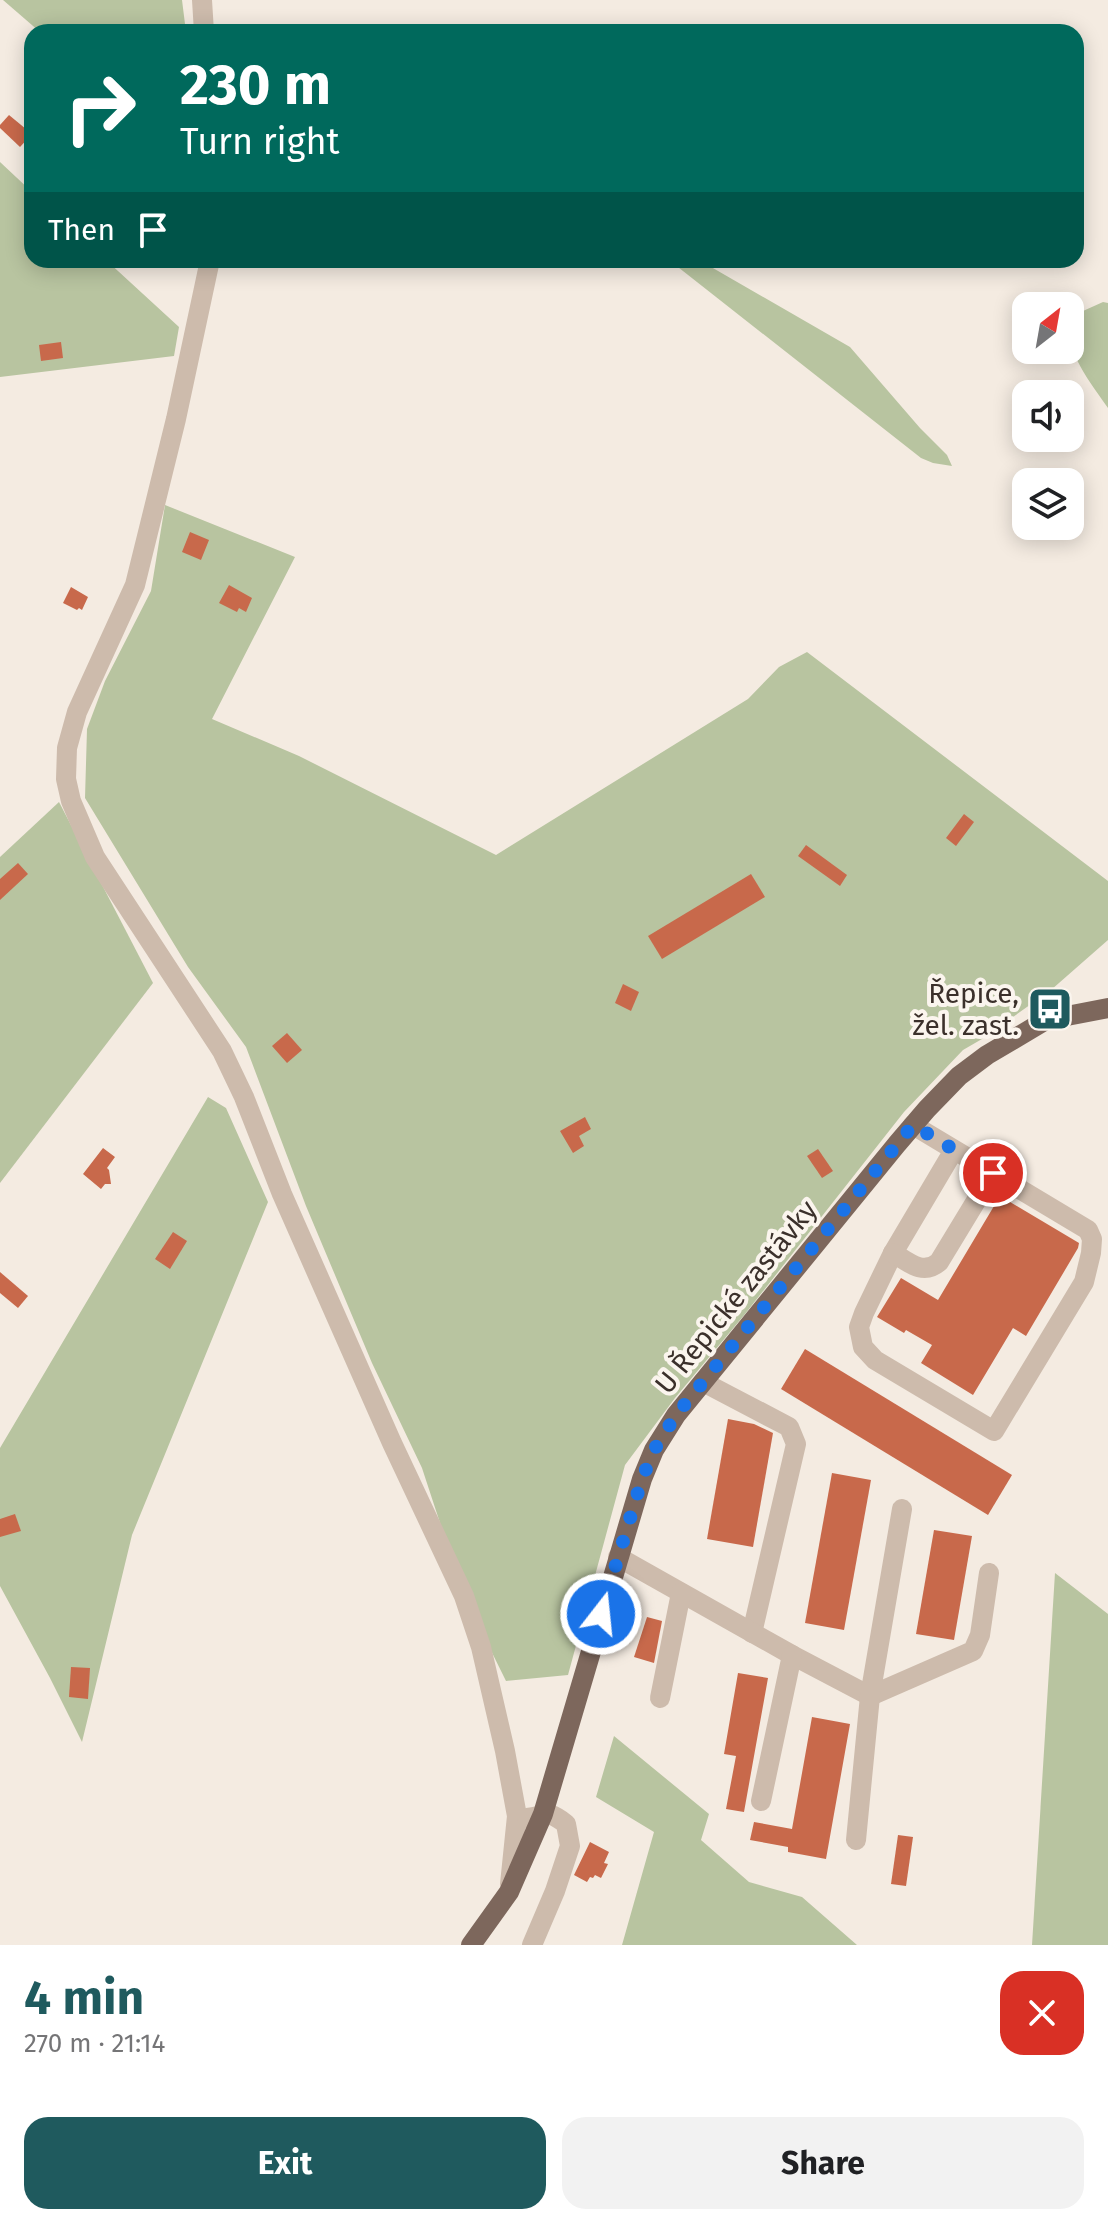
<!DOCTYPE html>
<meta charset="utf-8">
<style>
body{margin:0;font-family:"Fira Sans",sans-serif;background:#f2f2f2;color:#202124;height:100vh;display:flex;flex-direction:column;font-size:30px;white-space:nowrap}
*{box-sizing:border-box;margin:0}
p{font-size:26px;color:#757577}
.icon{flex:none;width:44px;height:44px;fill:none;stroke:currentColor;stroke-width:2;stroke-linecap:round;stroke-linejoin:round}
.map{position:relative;height:1945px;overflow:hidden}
.side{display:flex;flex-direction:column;background:#fff;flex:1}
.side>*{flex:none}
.guide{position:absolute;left:24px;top:24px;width:1060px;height:244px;border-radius:24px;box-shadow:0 4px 20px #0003;background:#00695c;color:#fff;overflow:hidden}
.needle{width:52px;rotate:31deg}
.buttons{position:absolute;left:1012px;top:292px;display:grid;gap:16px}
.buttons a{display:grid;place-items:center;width:72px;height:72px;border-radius:16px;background:#fff;box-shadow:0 4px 20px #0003;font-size:40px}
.pin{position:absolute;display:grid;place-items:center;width:68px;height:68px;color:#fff;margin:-34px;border:4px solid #fff;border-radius:50%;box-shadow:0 2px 8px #0007}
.me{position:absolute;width:88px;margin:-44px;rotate:16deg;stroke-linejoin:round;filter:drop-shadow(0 0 6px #0008)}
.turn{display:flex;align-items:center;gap:28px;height:168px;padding:0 24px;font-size:36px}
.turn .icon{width:104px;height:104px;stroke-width:2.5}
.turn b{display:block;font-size:56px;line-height:68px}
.then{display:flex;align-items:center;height:76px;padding:0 24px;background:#0003;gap:16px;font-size:30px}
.round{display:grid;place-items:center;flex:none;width:84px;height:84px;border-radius:24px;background:#f2f2f2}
.head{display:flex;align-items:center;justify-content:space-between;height:136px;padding:0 24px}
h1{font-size:48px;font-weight:700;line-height:60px;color:#1f5a5e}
.action{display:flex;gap:16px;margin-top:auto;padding:16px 24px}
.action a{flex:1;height:92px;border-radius:24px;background:#1f5a5e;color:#fff;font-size:32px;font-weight:700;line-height:92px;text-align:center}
.action a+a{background:#f2f2f2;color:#202124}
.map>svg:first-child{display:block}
.green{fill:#b8c4a0}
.building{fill:#c8694b}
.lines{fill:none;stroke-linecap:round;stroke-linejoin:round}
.minor{stroke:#cdbbac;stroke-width:20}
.major{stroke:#7d675c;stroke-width:20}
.route{stroke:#1a73e8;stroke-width:14;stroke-dasharray:0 25.2}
.labels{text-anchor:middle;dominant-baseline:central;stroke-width:8;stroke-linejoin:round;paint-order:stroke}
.poi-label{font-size:28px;fill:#3b302b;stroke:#fbf5ee;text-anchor:end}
.street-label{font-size:28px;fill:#3b302b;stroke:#fbf5ee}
</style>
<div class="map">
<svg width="1108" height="1945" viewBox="0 0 1108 1945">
<rect width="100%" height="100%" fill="#f4ebe1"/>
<!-- green -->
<g class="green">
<path d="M3,0H182L186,32H40Z"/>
<path d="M0,162L32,192V260H106L179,327L174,356L0,377Z"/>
<path d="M669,260H699L850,347L920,428L947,455L952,466L933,463L921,458Z"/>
<path d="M1103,302L1108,303V408C1092,384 1064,352 1071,322L1083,311Z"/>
<path d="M165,505L295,557L212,719L299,756L496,855L748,699L779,667L807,652L1108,881V940L1051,990L982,1039L963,1050L904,1112L745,1314L675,1398L625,1465L568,1675L506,1681L464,1596L422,1468L372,1363L306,1206L246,1047L188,967L85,798L87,729L105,681L151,591Z"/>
<path d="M59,802L153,983L0,1183V857Z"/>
<path d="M208,1097L226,1108L268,1202L132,1535L82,1742L50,1678L0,1586V1448Z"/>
<path d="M1055,1573L1108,1614V1945H1032Z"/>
<path d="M614,1736L709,1814L701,1840L749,1882L802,1897L857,1945H622L654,1832L596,1797Z"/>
</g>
<!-- building -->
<g class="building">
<path d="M9,115L32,134L20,147L0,128V125Z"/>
<path d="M61,342L63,358L41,361L39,345Z"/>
<path d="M190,532L209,540L201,560L182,552Z"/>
<path d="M229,585L252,598L246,612L239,608L237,612L219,603Z"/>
<path d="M71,587L88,597L82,610L79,608L77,610L63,603Z"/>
<path d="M964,814L974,822L956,846L946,838Z"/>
<path d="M806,845L847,875L840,886L798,856Z"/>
<path d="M18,863L28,874L0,900V879Z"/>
<path d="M751,874L765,897L662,959L648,936Z"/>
<path d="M623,984L639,992L631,1011L615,1003Z"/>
<path d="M287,1033L302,1050L287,1063L272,1046Z"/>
<path d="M585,1117L591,1129L579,1136L584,1146L573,1153L560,1131Z"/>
<path d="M103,1148L115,1157L107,1168L109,1170L111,1184H105L101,1189L83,1174Z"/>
<path d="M818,1149L833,1171L822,1178L807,1156Z"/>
<path d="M1000,1196L1079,1243L1078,1248L1026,1336L1013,1328L973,1395L921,1363L932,1345L906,1330L904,1333L877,1317L901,1278L938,1300Z"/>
<path d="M173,1232L187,1241L170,1269L155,1259Z"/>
<path d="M0,1272L28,1296L18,1308L0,1293Z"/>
<path d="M805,1349L1012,1475L988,1515L781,1389Z"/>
<path d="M728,1419L754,1424L773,1433L753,1547L707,1539Z"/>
<path d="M832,1473L871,1480L844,1630L805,1623Z"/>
<path d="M15,1514L21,1531L0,1537V1519Z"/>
<path d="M934,1530L972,1536L954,1640L916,1634Z"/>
<path d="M647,1617L662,1621L654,1663L634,1657Z"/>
<path d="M71,1667L90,1668L88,1699L69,1697Z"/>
<path d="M738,1673L768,1678L744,1812L726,1809L736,1756L724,1754Z"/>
<path d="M812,1717L850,1724L826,1859L788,1852V1847L750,1840L754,1822L792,1829Z"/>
<path d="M898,1835L913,1837L906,1886L891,1884Z"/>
<path d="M590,1842L609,1852L604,1863L608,1864L601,1878L595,1875L593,1878L590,1877L587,1882L574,1875Z"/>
</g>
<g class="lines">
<!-- minor -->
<g class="minor">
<path d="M202,0L204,32"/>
<path d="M210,260L176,419L135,585L77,712L67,748L66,779L71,801L95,857L222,1051L244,1097L282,1194L392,1443L464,1596L481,1647L505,1751L517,1816L510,1884"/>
<path d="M913,1125L1088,1230L1092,1239L1091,1253L1084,1282L994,1431L875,1360L863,1347L859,1327L864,1313L893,1253L954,1150"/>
<path d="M893,1253C908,1262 923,1276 939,1262L993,1173"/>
<path d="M703,1382L789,1427L796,1444L752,1633"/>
<path d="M618,1557L792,1655L870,1696L973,1651L980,1635L989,1573"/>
<path d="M660,1698L681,1593"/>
<path d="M761,1801L792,1655"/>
<path d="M527,1818C547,1816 547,1809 566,1824L570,1846L555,1891L532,1945"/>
<path d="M856,1840L870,1696L902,1509"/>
</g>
<!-- major -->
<path class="major" d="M471,1945L509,1892L543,1814L642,1479L654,1450L676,1415L897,1144L927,1109L959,1076L987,1055L1046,1020L1108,1008"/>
</g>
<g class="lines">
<!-- route -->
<path class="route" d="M601,1614L642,1479L654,1450L676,1415L913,1125L993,1173"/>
</g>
<!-- icons -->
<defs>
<g id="bus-square" transform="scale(2.3)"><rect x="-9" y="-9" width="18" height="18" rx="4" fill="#1f5a5e" stroke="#fbf5ee"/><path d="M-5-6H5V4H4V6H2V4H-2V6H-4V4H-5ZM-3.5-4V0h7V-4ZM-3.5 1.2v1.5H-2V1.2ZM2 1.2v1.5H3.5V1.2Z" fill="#fff"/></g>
</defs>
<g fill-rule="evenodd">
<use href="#bus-square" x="1050" y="1009"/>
</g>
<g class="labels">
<!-- poi labels -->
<g class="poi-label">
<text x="1019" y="993">Řepice,<tspan x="1019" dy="32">žel. zast.</tspan></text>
</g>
<!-- street labels -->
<g class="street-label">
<text transform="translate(736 1297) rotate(-51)">U Řepické zastávky</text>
</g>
</g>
</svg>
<div class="buttons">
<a><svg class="needle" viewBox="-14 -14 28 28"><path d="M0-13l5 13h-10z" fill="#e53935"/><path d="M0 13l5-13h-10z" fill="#757577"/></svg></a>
<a><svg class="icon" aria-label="sound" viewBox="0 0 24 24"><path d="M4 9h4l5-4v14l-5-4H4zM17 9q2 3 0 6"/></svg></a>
<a><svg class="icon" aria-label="layers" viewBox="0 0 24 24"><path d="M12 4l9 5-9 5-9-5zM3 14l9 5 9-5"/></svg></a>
</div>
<div class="pin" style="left:993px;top:1173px;background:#d93025"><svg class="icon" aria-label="arrive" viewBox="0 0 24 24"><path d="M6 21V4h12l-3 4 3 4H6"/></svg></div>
<svg class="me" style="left:601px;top:1614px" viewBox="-20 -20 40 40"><circle r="17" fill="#1a73e8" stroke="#fff" stroke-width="3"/><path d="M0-11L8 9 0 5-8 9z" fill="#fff"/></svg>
<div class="guide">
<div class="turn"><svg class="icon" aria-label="right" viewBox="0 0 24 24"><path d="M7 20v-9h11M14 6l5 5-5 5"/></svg><div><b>230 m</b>Turn right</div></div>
<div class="then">Then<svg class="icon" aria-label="arrive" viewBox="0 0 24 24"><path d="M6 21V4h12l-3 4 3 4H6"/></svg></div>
</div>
</div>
<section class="side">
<div class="head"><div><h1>4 min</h1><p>270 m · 21:14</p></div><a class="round" style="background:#d93025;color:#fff"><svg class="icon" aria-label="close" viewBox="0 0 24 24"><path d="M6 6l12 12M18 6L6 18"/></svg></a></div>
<div class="action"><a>Exit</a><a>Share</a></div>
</section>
